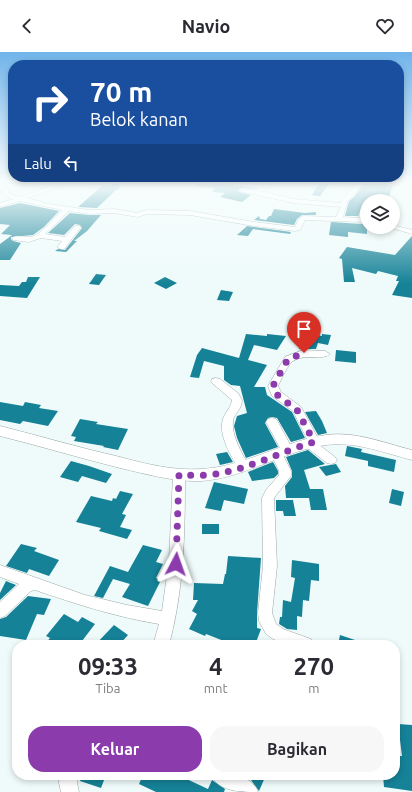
<!DOCTYPE html>
<html lang="id">
<style>
body{margin:0;font-family:Ubuntu,sans-serif;background:#f7f7f7;color:#2b2b33;height:100vh;display:flex;flex-direction:column;font-size:15px;white-space:nowrap}
*{box-sizing:border-box;margin:0}
p{font-size:13px;color:#7c7c81}
.icon{flex:none;width:22px;height:22px;fill:none;stroke:currentColor;stroke-width:2;stroke-linecap:round;stroke-linejoin:round}
.map{position:relative;flex:1;overflow:hidden}
.sheet{position:absolute;left:12px;top:588px;width:388px;height:140px;display:flex;flex-direction:column;background:#fff;border-radius:16px;box-shadow:0 2px 6px #0003}
.sheet>*{flex:none}
.hud{position:absolute;left:8px;top:8px;width:396px;height:122px;border-radius:16px;box-shadow:0 2px 6px #0003;background:#1a4fa0;color:#fff;overflow:hidden}
.buttons{position:absolute;left:360px;top:142px;display:grid;gap:8px}
.buttons a{display:grid;place-items:center;width:40px;height:40px;border-radius:50%;background:#fff;box-shadow:0 2px 6px #0003;font-size:20px}
.pin{position:absolute;display:grid;place-items:center;width:34px;height:34px;color:#fff;margin:-41px -17px;border-radius:50% 50% 50% 0;rotate:-45deg;box-shadow:0 0 4px #0007}
.pin .icon{rotate:45deg}
.me{position:absolute;width:44px;margin:-22px;rotate:4deg;stroke-linejoin:round;filter:drop-shadow(0 0 3px #0008)}
.turn{display:flex;align-items:center;gap:14px;height:84px;padding:0 16px;font-size:18px}
.turn .icon{width:52px;height:52px;stroke-width:2.5}
.turn b{display:block;font-size:28px;line-height:34px}
.then{display:flex;align-items:center;height:38px;padding:0 16px;background:#0003;gap:8px;font-size:15px}
.eta{display:flex;justify-content:space-evenly;align-items:center;height:68px;text-align:center}
.eta b{font-size:24px;font-weight:700;line-height:28px}
.action{display:flex;gap:8px;margin-top:auto;padding:8px 16px}
.action a{flex:1;height:46px;border-radius:16px;background:#8b3bab;color:#fff;font-size:16px;font-weight:700;line-height:46px;text-align:center}
.action a+a{background:#f7f7f7;color:#2b2b33}
header{display:flex;justify-content:space-between;align-items:center;height:52px;padding:0 16px;background:#fff;font-size:18px;font-weight:700}
.map>svg:first-child{display:block}
.building{fill:#158297}
.lines{fill:none;stroke-linecap:round;stroke-linejoin:round}
.minor-casing{stroke:#9da8a7;stroke-width:1}
.tertiary-casing{stroke:#9da8a7;stroke-width:1}
.minor{fill:#fff;fill-rule:evenodd}
.tertiary{fill:#fff;fill-rule:evenodd}
.route{stroke:#8b3bab;stroke-width:7;stroke-dasharray:0 12.6}
</style>
<header><svg class="icon" aria-label="back" viewBox="0 0 24 24"><path d="M15 5l-7 7 7 7"/></svg>Navio<svg class="icon" aria-label="heart" viewBox="0 0 24 24"><path d="M12 20l-8-8c-3-5 5-10 8-4 3-6 11-1 8 4z"/></svg></header>
<div class="map">
<svg width="412" height="740" viewBox="0 0 412 740">
<rect width="100%" height="100%" fill="#eefbfa"/>
<!-- building -->
<g class="building">
<path d="M114,129H122L118,138H116L97,156L78,155L103,133L111,134Z"/>
<path d="M197,129H224L221,132L258,136L257,137L242,136L238,138L239,140L251,143L242,150L220,145L225,141L212,140L215,136L197,134Z"/>
<path d="M365,129H386L385,133L393,134L387,149H367V155H364L361,157L358,164H345L349,149L355,144Z"/>
<path d="M320,130L329,132L320,144L312,143Z"/>
<path d="M20,151L59,159L44,175L33,183L11,185V187L13,189L21,191L10,208H0V192L12,183L1,182L10,173L0,172V156Z"/>
<path d="M274,157L305,161L316,160V163H302L297,167L294,173L254,168L259,164L260,167L266,168L269,164H271Z"/>
<path d="M70,161L89,163H101L87,179L74,189H77L66,200L55,199L58,197L65,198L82,176L80,173L75,172L64,183L48,181Z"/>
<path d="M367,165V182L348,180V185L329,183L331,170L362,172L366,169Z"/>
<path d="M247,174L254,175L291,180L290,182L253,177L248,184L237,183Z"/>
<path d="M412,184V246L392,243L399,229H396L398,224L378,219L376,222L352,216L355,230H344L342,207L339,206L347,195L395,203Z"/>
<path d="M96,222L106,223L99,233L89,232Z"/>
<path d="M28,225H40L27,246L0,244V233L19,234L22,230H26Z"/>
<path d="M165,225L177,231L166,237L154,231Z"/>
<path d="M221,238L233,240L229,249L217,248Z"/>
<path d="M304,281L322,284V282L331,283L328,293L318,291L316,297H299Z"/>
<path d="M246,282L267,284V282L286,284L277,298L254,293L248,308L267,313L254,335H265L267,343L292,360L305,386L291,390L277,366L272,365L268,366L265,371L278,395L246,406L237,386L234,374L237,364L247,361L240,334L231,333L224,328V314L204,309L199,326L190,325L197,303L202,296L239,306Z"/>
<path d="M336,298L356,300V311L335,309Z"/>
<path d="M0,350L23,354L25,350L41,353L39,356L58,359L48,374L23,369L20,372L0,368Z"/>
<path d="M316,359L322,369L327,381L318,383L305,360Z"/>
<path d="M80,367L98,370L96,372L128,377L118,398L103,395L104,394L74,389L76,385L71,384Z"/>
<path d="M347,394L362,397L361,400L396,408L394,420L368,414V409L345,404Z"/>
<path d="M308,398L325,412L304,418L310,437H323L327,458H311L309,446H286L285,434L292,425V419L286,405Z"/>
<path d="M227,400L233,410L220,413L216,402Z"/>
<path d="M71,409L89,414L112,422L106,431L82,424L78,430L60,425Z"/>
<path d="M273,410L278,419V422L274,426L252,429L248,420Z"/>
<path d="M336,412L341,420L326,424L319,415Z"/>
<path d="M214,430L248,437L244,452L224,448L221,459L205,456Z"/>
<path d="M392,437L404,440L401,454L389,451Z"/>
<path d="M120,439L133,442L122,462L126,463L120,475L132,478L127,487L99,479L101,476L76,470L91,444L112,449L113,446L116,447Z"/>
<path d="M276,448H293L296,464H284L283,459H276Z"/>
<rect x="202" y="472" width="17" height="10"/>
<path d="M21,492L37,496L34,499L59,508L49,524L29,517L27,521L6,514Z"/>
<path d="M143,493L162,498L156,510L163,512L156,526L161,528L148,554L122,545L130,532L113,527L103,546L94,544L110,514L128,520Z"/>
<path d="M228,504L261,506L257,561V576L261,577L255,593H234L206,582L205,584L189,577L197,562L192,559L198,548H193L194,531L223,532L225,522H226Z"/>
<path d="M292,508L319,512V529L311,528L309,549L303,548L302,565L297,564V578L287,577L279,572L280,565H282L283,548L291,550L295,526L291,525Z"/>
<path d="M6,529L16,533L0,548V541Z"/>
<path d="M28,544L51,547L44,563L37,562L26,588L0,584V567L6,565Z"/>
<path d="M64,562L78,570L82,565L95,572L79,593H44L50,586L46,584Z"/>
<path d="M114,573L128,583L119,593H95Z"/>
<path d="M340,583L367,592V593H338Z"/>
<path d="M398,672L412,673V739L384,735L383,723H395V704H402Z"/>
<path d="M82,723H106L101,736L80,729Z"/>
<path d="M143,723H178L208,737L212,728L225,737L224,740H156L139,732Z"/>
<path d="M239,723H266L259,739L251,728Z"/>
</g>
<g class="lines">
<!-- minor casing -->
<g class="minor-casing">
<g id="minor">
<path d="M63,129H71L51,138L27,146L49,152L89,158L114,157L137,161L146,158L190,159L254,170L295,175L298,168L303,164L336,165L341,155L293,151L239,139L242,137L266,140L293,147L341,151C342,147 354,134 358,129H364L354,143L348,148L343,165L359,166L362,158L365,156L367,157L365,168L362,170L305,168L300,178L295,179L254,174L190,163L147,162L138,165L114,161L89,162L69,159L45,182L65,185L75,174H79L81,175L64,197H61L57,195L62,189L41,186L29,190L13,188L12,186C18,182 27,187 34,184C43,180 55,165 62,158L20,149L0,155V151L13,147L8,145L3,141V138L0,137V133L8,136V140L12,143L20,145Z"/>
<path d="M393,173L412,178V182L391,176L389,175H393Z"/>
<path d="M303,298L325,299L330,302C323,309 304,301 293,309C288,312 281,328 278,334L281,340L301,355L320,390L318,392L335,405L337,408L335,411L331,412L327,411L306,395L304,392L308,389L293,359L272,344L268,334L285,305Z"/>
<path d="M216,326L220,327L238,341L242,348C242,357 235,361 233,368C231,384 242,401 249,414L247,417L243,418L239,417C231,404 218,383 223,367C225,360 231,356 232,348L212,331L211,329L212,327Z"/>
<path d="M272,366L276,367L278,370L293,398L291,401H283L281,398L266,370L268,367Z"/>
<path d="M277,398L281,399L291,419V424L274,446L277,514L272,561L276,572L283,577L311,587L313,593H289L273,587L266,582L259,569L258,561L263,514L262,446L266,438L279,423V419L271,402L273,399Z"/>
<path d="M179,419L183,420L185,423C185,481 184,537 169,593H153L159,572C116,565 76,552 35,538L31,539L5,564L0,566V550L19,532L0,525V513L85,543L127,553L162,559L169,509L173,423L175,420Z"/>
<path d="M60,723H78L77,731L79,740H61L59,731Z"/>
<path d="M211,723C228,723 251,721 258,740C241,740 219,740 211,723Z"/>
</g>
</g>
<!-- tertiary casing -->
<g class="tertiary-casing">
<path id="tertiary" d="M0,374C40,384 80,396 120,405C146,412 174,419 201,417C245,415 283,389 326,383C355,379 384,391 412,398V408C385,401 355,389 326,393C283,399 245,426 201,429C174,430 146,422 120,416C80,406 40,394 0,384Z"/>
</g>
<!-- minor -->
<use href="#minor" class="minor"/>
<!-- tertiary -->
<use href="#tertiary" class="tertiary"/>
</g>
<!-- sky -->
<linearGradient id="sky" x2="0" y2="1"><stop stop-color="#70b4ea"/><stop offset="0.56" stop-color="#f7fdfd"/><stop offset="1" stop-color="#f7fdfd" stop-opacity="0"/></linearGradient>
<rect width="412" height="232" fill="url(#sky)"/>
<g class="lines">
<!-- route -->
<path class="route" d="M176,512L179,423C191,423 204,424 216,422C249,417 282,399 314,390L297,358L276,342L273,334L288,307L304,301"/>
</g>
</svg>
<div class="buttons">
<a><svg class="icon" aria-label="layers" viewBox="0 0 24 24"><path d="M12 4l9 5-9 5-9-5zM3 14l9 5 9-5"/></svg></a>
</div>
<div class="pin" style="left:304px;top:301px;background:#d93025"><svg class="icon" aria-label="arrive" viewBox="0 0 24 24"><path d="M6 21V4h12l-3 4 3 4H6"/></svg></div>
<svg class="me" style="left:176px;top:512px" viewBox="-20 -20 40 40"><path d="M0-17L14 15 0 8-14 15z" fill="#8b3bab" stroke="#fff" stroke-width="4"/></svg>
<div class="hud">
<div class="turn"><svg class="icon" aria-label="right" viewBox="0 0 24 24"><path d="M7 20v-9h11M14 6l5 5-5 5"/></svg><div><b>70 m</b>Belok kanan</div></div>
<div class="then">Lalu<svg class="icon" aria-label="left" viewBox="0 0 24 24"><path d="M17 20v-9H6M10 6l-5 5 5 5"/></svg></div>
</div>
<section class="sheet">
<div class="eta">
<div><b>09:33</b><p>Tiba</p></div>
<div><b>4</b><p>mnt</p></div>
<div><b>270</b><p>m</p></div>
</div>
<div class="action"><a>Keluar</a><a>Bagikan</a></div>
</section>
</div>
